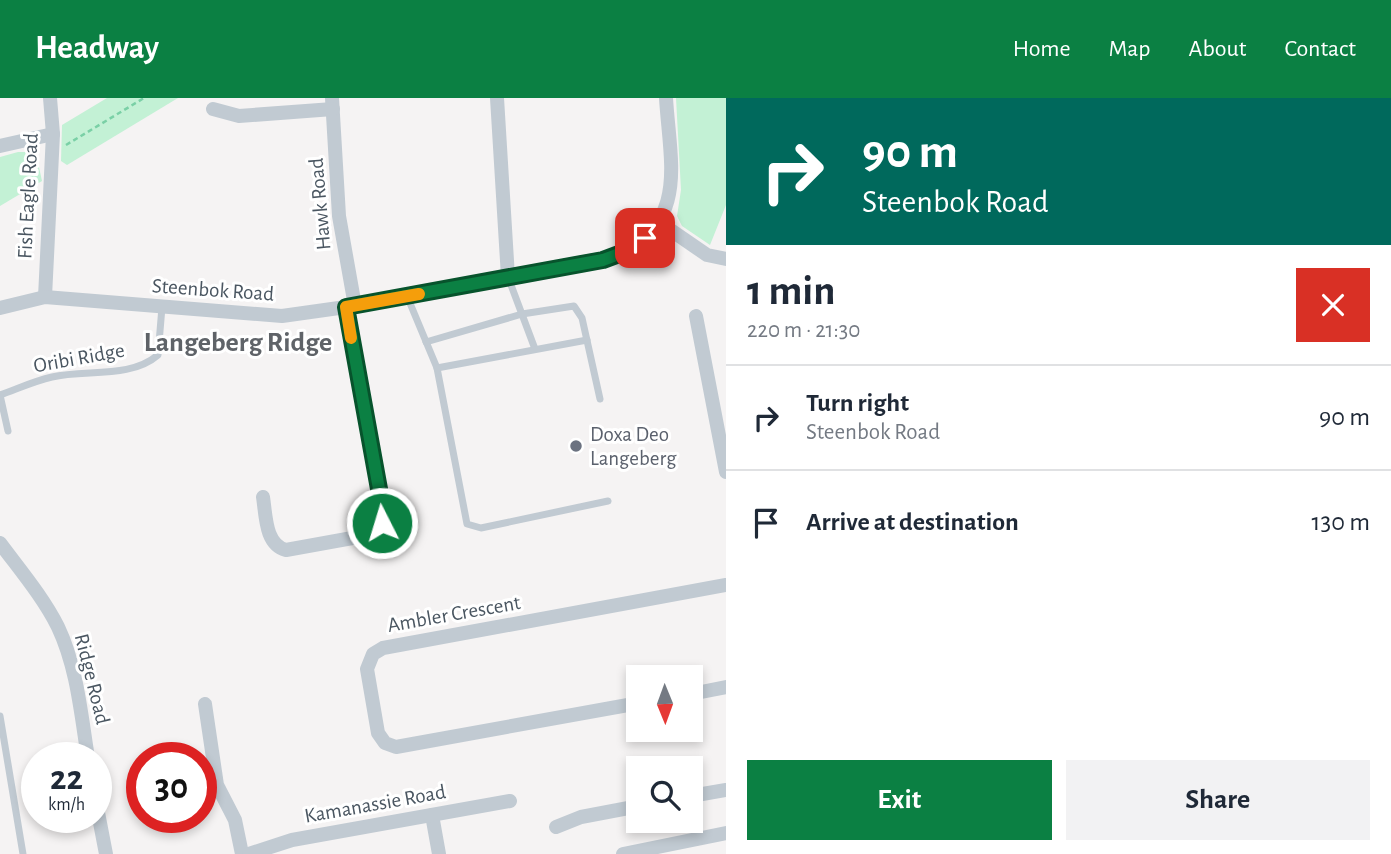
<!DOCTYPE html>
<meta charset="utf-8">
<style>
body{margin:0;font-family:"Alegreya Sans",sans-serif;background:#f2f2f3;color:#1f2937;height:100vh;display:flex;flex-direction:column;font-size:26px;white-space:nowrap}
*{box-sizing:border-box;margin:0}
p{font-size:23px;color:#747a83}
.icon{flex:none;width:38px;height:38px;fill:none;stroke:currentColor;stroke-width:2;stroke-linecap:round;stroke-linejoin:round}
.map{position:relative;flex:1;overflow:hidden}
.panel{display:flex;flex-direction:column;background:#fff;width:665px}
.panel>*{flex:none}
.top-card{background:#00695c;color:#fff;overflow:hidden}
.needle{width:46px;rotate:179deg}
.buttons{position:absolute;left:626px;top:567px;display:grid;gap:14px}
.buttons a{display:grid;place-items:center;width:77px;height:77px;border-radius:0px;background:#fff;box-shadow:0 4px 10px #0003;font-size:35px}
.speed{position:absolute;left:21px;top:644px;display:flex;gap:14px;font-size:35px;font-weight:700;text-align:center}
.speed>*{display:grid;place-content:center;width:91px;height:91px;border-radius:50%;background:#fff;box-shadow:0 4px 10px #0003;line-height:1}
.speed small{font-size:18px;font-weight:400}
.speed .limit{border:10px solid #d22;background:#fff;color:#111}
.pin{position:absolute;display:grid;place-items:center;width:60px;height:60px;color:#fff;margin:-30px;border-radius:14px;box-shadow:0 4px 10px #0006}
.me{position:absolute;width:77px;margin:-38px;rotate:355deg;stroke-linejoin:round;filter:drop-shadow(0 0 5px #0008)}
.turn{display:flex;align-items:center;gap:24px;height:147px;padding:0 21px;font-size:32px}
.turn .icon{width:91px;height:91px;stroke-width:2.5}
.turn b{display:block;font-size:49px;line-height:60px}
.round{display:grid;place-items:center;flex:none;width:74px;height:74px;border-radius:0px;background:#f2f2f3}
.headline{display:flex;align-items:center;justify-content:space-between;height:119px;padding:0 21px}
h1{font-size:42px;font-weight:700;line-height:52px}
.primary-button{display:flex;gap:14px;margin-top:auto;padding:14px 21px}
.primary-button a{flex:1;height:80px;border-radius:0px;background:#0b8043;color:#fff;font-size:28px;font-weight:700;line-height:80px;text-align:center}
.primary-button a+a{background:#f2f2f3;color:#1f2937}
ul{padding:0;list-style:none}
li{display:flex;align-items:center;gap:21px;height:105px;padding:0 21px;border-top:2px solid #e0e1e3}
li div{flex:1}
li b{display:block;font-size:26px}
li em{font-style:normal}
header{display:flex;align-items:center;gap:42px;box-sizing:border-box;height:98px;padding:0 35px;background:#0b8043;color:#fff}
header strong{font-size:33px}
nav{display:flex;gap:38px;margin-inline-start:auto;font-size:24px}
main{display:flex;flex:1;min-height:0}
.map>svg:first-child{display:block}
.green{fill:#c3f1d5}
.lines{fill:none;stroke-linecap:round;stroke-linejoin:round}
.path{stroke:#7ad0a6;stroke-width:2.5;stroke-dasharray:5 3.5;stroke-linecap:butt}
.service{stroke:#c1cad2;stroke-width:7}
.minor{stroke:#c1cad2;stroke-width:14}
.route-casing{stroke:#07532c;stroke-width:18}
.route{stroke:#0b8043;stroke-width:12}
.slow{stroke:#f59e0b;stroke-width:12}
.worship-dot{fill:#6b7280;stroke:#fff;stroke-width:2.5}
.labels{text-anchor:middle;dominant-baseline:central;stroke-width:6;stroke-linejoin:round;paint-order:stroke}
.street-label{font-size:21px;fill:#4a5661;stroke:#fff}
.worship-label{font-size:21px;fill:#5b616d;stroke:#fff;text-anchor:start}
.district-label{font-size:28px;font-weight:bold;fill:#5f6368;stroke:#fff}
</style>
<header>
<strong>Headway</strong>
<nav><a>Home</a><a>Map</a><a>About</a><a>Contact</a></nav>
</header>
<main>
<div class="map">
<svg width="726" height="756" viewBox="0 0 726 756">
<rect width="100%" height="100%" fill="#f5f3f3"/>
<!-- green -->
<g class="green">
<path d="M107,0H178L67,67L61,63L62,27Z"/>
<path d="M676,0H726V107L710,147L682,128L677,118L681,92Z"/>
<path d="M18,54H28L37,60L42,83L0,108V59Z"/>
</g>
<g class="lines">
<!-- path -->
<path class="path" d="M66,47L144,0"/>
<!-- service -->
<g class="service">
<path d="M508,179L535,251"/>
<path d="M407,198L437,270L467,426L481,430L608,403"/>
<path d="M426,244L522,216L574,208L582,220L600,301"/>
<path d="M437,270L587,242"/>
<path d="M0,297C17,291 34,283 52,279C86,271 130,281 158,257L162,209"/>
<path d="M0,297L8,333"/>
<path d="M0,618L23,756"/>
</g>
<!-- minor -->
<g class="minor">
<path d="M332,0L339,118L355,208"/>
<path d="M497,0L508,179"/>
<path d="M213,11L239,18L333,11"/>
<path d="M0,48L53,36"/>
<path d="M659,124L707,157L726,161"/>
<path d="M45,199L53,36L50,0"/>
<path d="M0,210L45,199L282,218L346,209L616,158C689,124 670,66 666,0"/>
<path d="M696,218L726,374"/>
<path d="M263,399C266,418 265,446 286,452L369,437L379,430L383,413L346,209"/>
<path d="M0,445C20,472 43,499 58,529C77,569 81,616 88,660"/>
<path d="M691,596L726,589"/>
<path d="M639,605L396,649L385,645L378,635L367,571L373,556L383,550L726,487"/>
<path d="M205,606L217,687L235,722L242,756"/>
<path d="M691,698L726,692"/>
<path d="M96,704L106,756"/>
<path d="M432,717L439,756"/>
<path d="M556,729L581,719L639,708"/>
<path d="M249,756L292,742L510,703"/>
<path d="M623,756L726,735"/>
</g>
</g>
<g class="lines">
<!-- route casing -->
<g class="route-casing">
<path id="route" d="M382,425L383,413L346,209L603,162L627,153L645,140"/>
</g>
<!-- route -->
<use href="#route" class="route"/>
<!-- slow -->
<path class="slow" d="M351,240L346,209L419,196"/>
</g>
<!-- markers -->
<circle class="worship-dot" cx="576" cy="348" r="7"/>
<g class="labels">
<!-- street labels -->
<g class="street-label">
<text transform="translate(28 98) rotate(-87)">Fish Eagle Road</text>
<text transform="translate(320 106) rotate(-95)">Hawk Road</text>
<text transform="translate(213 192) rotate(4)">Steenbok Road</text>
<text transform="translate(79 260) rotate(-10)">Oribi Ridge</text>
<text transform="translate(454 516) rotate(-10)">Ambler Crescent</text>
<text transform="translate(92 581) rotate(76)">Ridge Road</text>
<text transform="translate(375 706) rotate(-10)">Kamanassie Road</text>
</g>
<!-- worship labels -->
<g class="worship-label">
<text x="590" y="336">Doxa Deo<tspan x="590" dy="24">Langeberg</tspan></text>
</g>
<!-- district labels -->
<g class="district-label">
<text x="238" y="245">Langeberg Ridge</text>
</g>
</g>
</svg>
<div class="buttons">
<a><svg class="needle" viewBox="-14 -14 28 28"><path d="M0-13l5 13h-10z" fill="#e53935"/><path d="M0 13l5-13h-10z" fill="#747a83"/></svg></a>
<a><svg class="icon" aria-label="search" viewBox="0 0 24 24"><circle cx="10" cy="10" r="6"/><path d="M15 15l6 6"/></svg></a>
</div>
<div class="speed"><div>22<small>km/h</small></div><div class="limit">30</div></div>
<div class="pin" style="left:645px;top:140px;background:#d93025"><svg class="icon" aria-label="arrive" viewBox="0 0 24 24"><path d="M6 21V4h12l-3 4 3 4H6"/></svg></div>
<svg class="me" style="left:382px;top:425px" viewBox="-20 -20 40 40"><circle r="17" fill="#0b8043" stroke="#fff" stroke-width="3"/><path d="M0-11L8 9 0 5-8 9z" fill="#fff"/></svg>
</div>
<section class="panel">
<div class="top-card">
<div class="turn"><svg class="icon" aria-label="right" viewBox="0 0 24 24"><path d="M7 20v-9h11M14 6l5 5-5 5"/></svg><div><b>90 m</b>Steenbok Road</div></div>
</div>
<div class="headline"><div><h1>1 min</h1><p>220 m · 21:30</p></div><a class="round" style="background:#d93025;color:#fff"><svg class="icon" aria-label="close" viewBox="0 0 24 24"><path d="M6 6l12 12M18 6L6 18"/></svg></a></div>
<ul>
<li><svg class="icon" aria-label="right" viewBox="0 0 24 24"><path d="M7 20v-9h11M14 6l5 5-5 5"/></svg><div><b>Turn right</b><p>Steenbok Road</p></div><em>90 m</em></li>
<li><svg class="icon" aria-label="arrive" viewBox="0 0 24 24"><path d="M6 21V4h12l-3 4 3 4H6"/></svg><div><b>Arrive at destination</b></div><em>130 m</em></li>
</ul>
<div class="primary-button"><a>Exit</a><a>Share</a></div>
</section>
</main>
